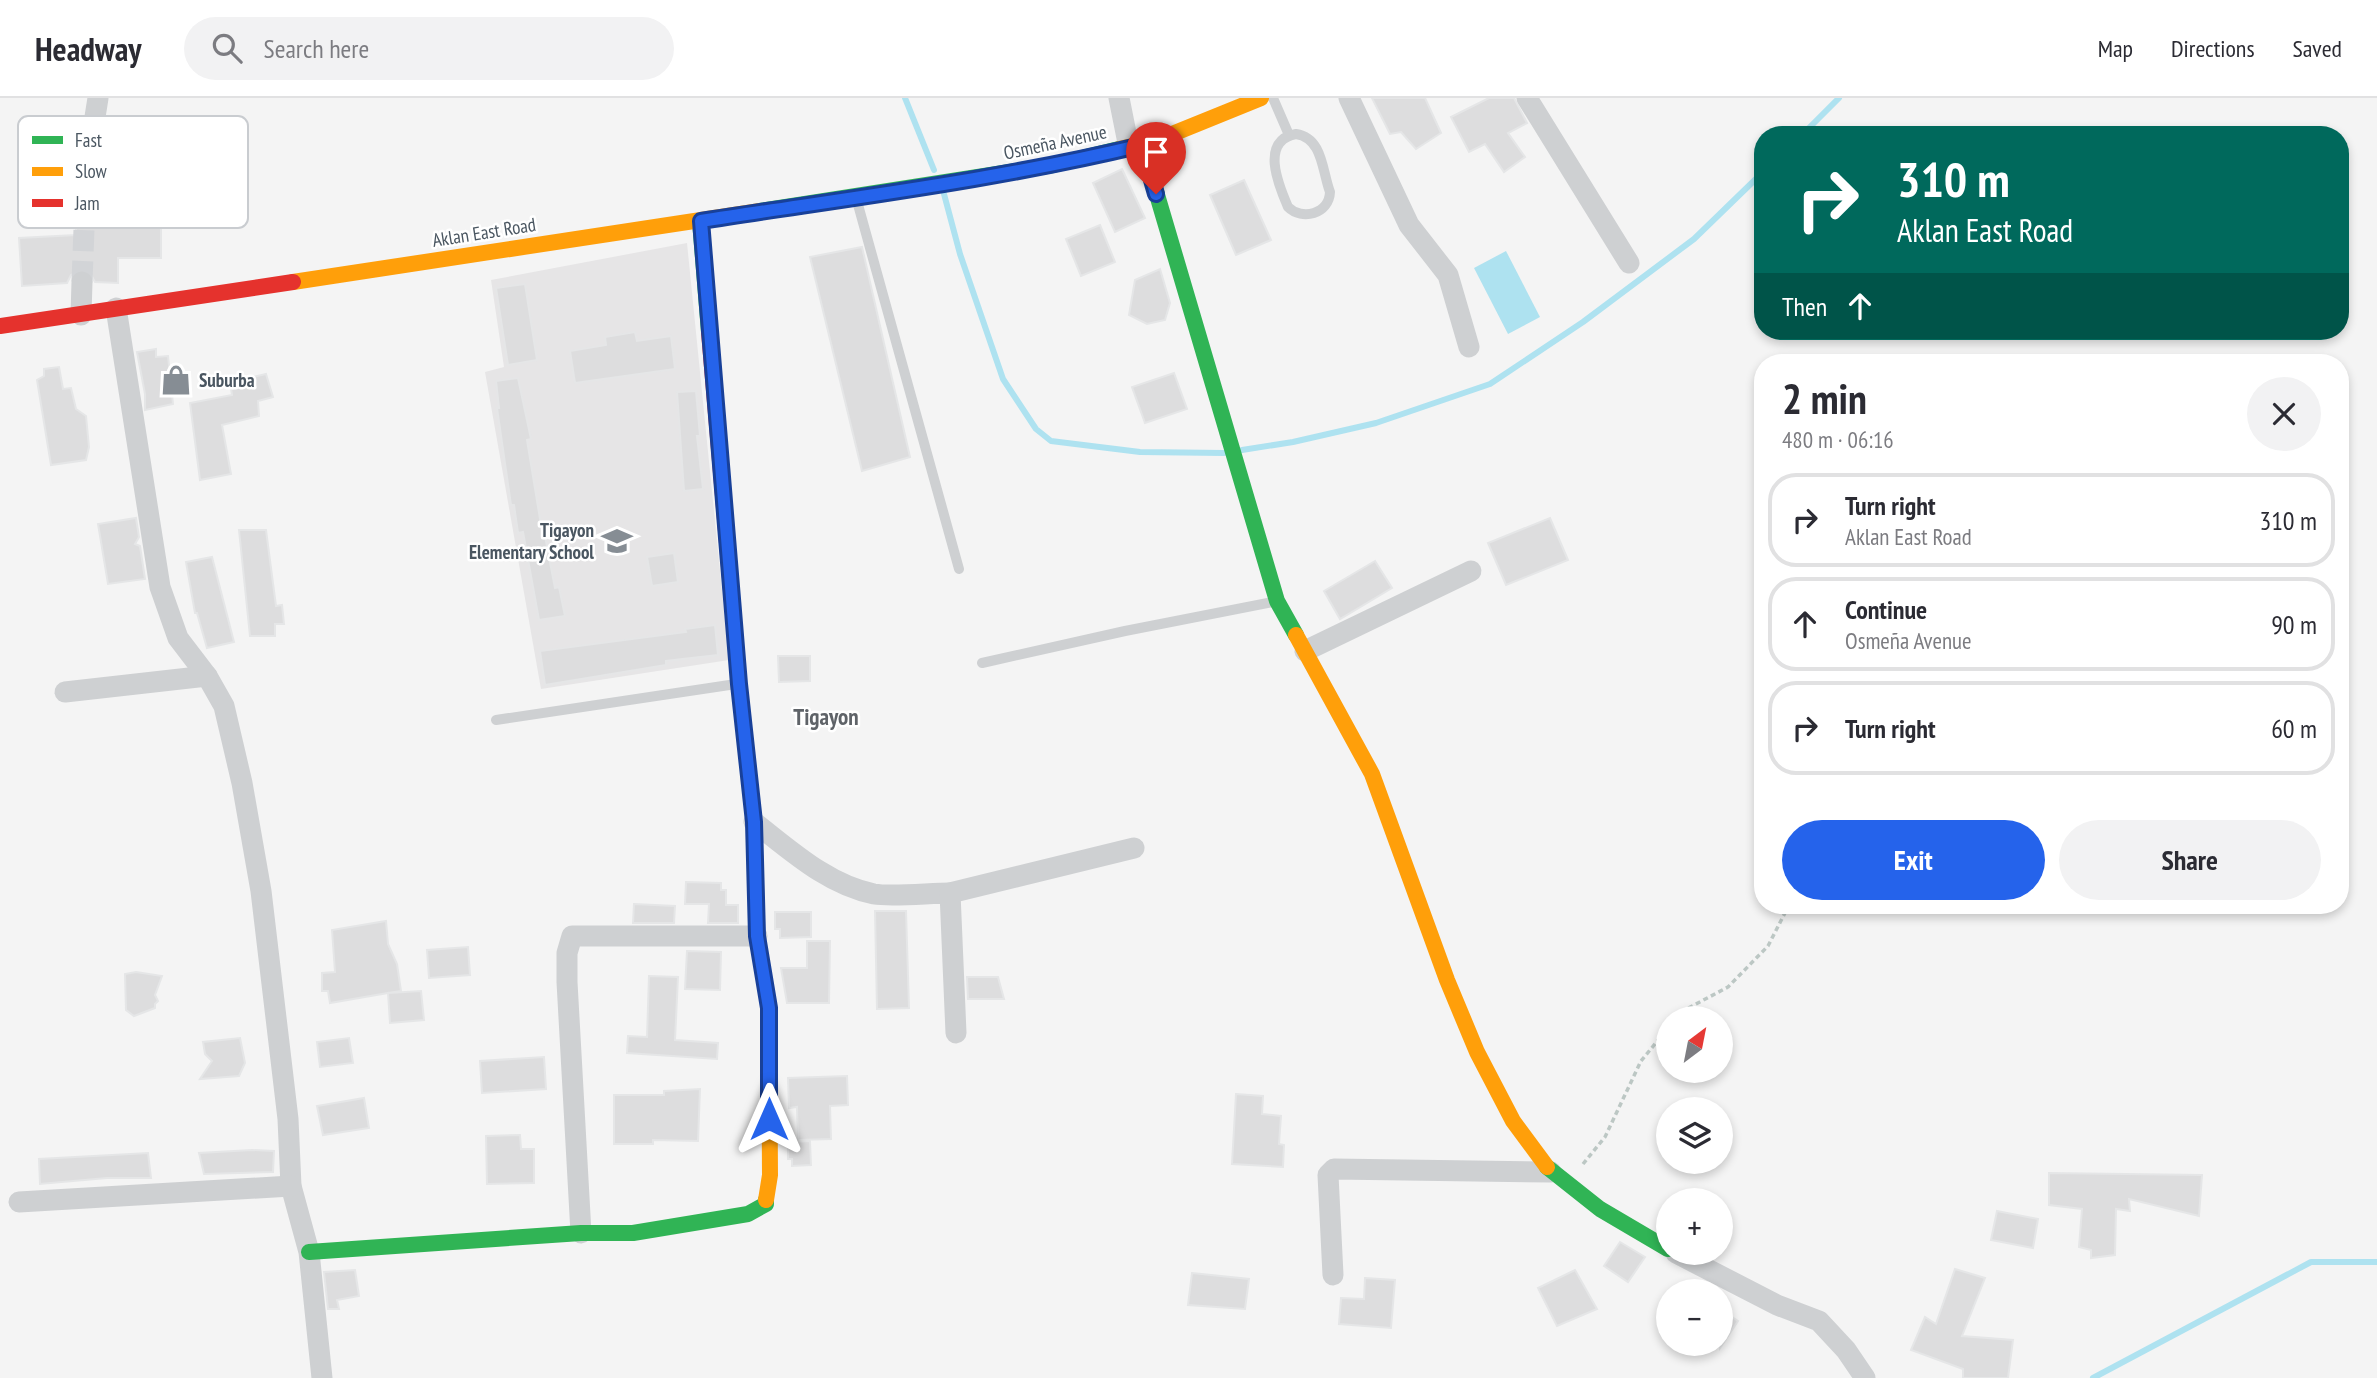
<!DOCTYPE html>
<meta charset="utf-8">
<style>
body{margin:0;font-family:"PT Sans Narrow",sans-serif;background:#f2f2f3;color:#2b2b33;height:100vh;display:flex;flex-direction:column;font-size:26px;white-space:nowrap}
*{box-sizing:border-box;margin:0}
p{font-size:23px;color:#7c7c81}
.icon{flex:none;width:38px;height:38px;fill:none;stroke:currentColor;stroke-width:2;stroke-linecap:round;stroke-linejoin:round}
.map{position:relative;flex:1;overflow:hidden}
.sheet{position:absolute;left:1754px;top:256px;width:595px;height:560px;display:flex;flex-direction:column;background:#fff;border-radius:28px;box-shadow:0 4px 10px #0003}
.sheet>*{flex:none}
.guide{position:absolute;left:1754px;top:28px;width:595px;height:214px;border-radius:28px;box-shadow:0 4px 10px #0003;background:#00695c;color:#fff;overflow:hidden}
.needle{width:46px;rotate:32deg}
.tools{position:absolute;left:1656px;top:908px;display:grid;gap:14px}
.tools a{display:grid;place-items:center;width:77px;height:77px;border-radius:50%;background:#fff;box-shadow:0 4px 10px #0003;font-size:35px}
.pin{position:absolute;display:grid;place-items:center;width:60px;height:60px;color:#fff;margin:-72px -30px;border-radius:50% 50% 50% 0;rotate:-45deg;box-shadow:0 0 7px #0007}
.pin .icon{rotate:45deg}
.me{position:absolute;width:77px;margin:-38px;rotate:0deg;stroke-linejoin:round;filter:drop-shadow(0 0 5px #0008)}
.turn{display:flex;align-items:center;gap:24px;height:147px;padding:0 28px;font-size:32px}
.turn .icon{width:91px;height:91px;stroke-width:2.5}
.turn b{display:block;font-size:49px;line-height:60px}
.then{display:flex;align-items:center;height:66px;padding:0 28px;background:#0003;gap:14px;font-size:26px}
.round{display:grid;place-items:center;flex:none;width:74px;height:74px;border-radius:37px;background:#f2f2f3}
.overview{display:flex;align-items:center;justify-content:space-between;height:119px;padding:0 28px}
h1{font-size:42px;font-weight:700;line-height:52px}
.cta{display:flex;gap:14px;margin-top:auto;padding:14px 28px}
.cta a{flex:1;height:80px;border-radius:42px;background:#2563eb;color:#fff;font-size:28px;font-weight:700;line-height:80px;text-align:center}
.cta a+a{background:#f2f2f3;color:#2b2b33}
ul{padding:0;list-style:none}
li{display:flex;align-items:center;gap:21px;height:94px;margin:0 14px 10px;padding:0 14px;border:4px solid #e1e1e2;border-radius:28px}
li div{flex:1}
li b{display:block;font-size:26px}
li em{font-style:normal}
header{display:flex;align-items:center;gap:42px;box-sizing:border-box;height:98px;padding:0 35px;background:#fff;border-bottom:2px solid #e1e1e2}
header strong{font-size:33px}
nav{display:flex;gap:38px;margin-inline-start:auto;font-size:24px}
.search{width:490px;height:63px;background:#f2f2f3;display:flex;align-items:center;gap:18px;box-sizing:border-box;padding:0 24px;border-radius:38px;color:#7c7c81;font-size:26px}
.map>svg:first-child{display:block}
.education{fill:#e6e5e6}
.water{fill:#aee2f0}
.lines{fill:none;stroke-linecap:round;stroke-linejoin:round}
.stream{stroke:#aee2f0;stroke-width:6}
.building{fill:#ddddde;stroke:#e5e6e7;stroke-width:2}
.street-tunnel{stroke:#d2d4d7;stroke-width:21;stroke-dasharray:21 10;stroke-linecap:butt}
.path{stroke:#bcc7c4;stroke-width:3.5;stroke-dasharray:5 3.5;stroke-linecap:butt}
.lane{stroke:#ced0d2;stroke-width:10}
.street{stroke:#ced0d2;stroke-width:21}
.fast{stroke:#30b455;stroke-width:16}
.slow{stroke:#ff9f0a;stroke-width:16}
.jam{stroke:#e5322d;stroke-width:16}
.route-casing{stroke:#184099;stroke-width:18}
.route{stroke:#2563eb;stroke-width:12}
.labels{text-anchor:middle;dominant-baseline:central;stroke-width:5;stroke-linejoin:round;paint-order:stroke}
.street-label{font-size:19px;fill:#4a5661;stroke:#fff}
.poi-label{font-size:19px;font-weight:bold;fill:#4a5661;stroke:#fff;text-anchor:start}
.quarter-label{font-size:23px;font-weight:bold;fill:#5f6368;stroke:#fff}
.key{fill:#fff;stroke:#c9ccd0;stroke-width:2}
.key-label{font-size:19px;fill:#4a5661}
</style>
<header>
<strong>Headway</strong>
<div class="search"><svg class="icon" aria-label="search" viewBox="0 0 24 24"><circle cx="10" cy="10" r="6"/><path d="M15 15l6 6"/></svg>Search here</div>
<nav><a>Map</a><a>Directions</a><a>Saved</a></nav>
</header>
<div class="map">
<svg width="2377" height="1280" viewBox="0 0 2377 1280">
<rect width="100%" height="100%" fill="#f4f4f4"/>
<!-- education -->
<path class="education" d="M687,145L729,562L541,591L485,274L504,269L491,182Z"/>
<!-- water -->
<path class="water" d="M1506,153L1540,219L1508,236L1474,170Z"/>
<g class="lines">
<!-- stream -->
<g class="stream">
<path d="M905,0L934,72"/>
<path d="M1802,37L1839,0"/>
<path d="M944,96L960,156L1003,281L1036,331L1051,343L1140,354L1224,355"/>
<path d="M1242,352L1293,344L1376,325L1490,286L1583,224L1694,141L1762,75"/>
<path d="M2093,1280L2311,1164H2377"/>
</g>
</g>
<!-- building -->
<g class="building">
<path d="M1372,0H1425L1441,35L1416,51L1401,34L1390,36Z"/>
<path d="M1489,0H1514L1527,25L1508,35L1525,59L1504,74L1485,46L1469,54L1451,19Z"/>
<path d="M1122,71L1145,120L1115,134L1093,85Z"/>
<path d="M1244,82L1271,142L1236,157L1210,97Z"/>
<path d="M98,104L120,105V110L161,111V160H118V185L95,184L89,173L82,171L71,177L67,185L22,188L19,140L76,137V113L84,117L91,116L96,111Z"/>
<path d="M1100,127L1115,164L1081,178L1066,141Z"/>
<path d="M862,149L910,359L862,373L810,159Z"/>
<path d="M1160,171L1170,205L1165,222L1147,226L1129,217L1135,182Z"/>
<path d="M525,186L537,262L508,267L496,190Z"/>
<path d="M635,234L637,243L671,238L675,271L575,285L570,253L606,247L605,239Z"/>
<path d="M156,251V259L168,258L173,306L145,312V296L137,254Z"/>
<path d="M59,269L63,291L71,290L76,311L86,318L89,349L86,362L51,367L37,282L44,278V271Z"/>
<path d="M1174,275L1187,311L1145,325L1132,289Z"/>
<path d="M266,276L273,299L258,303L259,318L222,327L231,376L200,382L190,305L232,297L230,284Z"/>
<path d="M518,280L531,341L527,342L542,433H544L555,490L559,489L565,518L539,522L523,434L518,435L514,407H511L497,310H499L496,283Z"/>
<path d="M696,293L700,338H697L703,391L684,393L677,294Z"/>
<path d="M136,420L139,439L135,446L140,448L145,481L108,486L98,426Z"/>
<path d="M1550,420L1568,462L1506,487L1488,445Z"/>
<path d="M239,432H266L276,508L282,507L284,526H275V538H250Z"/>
<path d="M674,455L678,484L652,488L647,459Z"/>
<path d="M212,459L234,544L207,550L197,515H195L186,464Z"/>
<path d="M1375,463L1392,490L1340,521L1324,493Z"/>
<path d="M715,527L718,557L666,563V567L545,587L540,553L686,534L685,531Z"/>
<path d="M778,558H810V583L779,584Z"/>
<path d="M686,784L721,785V792H726V807H738V825H708L709,806H685Z"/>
<path d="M634,806L675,808L674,825H633Z"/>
<path d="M875,813H906L909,910L877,911Z"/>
<path d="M775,814H811V839L780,840V831H775Z"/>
<path d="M386,823L388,846L397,866L401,893L388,895L421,893L424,922L390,925L388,895L330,905L328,893H322V875L335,874L332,832Z"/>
<path d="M807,843H830L829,905H787L781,870H807Z"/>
<path d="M468,849L470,877L429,880L427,852Z"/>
<path d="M687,853L721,854L720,892L685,891Z"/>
<path d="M136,874L162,878L155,897L158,903L155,906V910L134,918L126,912L125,876Z"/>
<path d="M649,878L678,879L675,942L718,945L717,961L627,955L628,938L647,939Z"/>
<path d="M967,879H998L1004,901H968Z"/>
<path d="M240,940L245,965L239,978L200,981L212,963L205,956L203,944Z"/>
<path d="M349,940L353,965L320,969L317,944Z"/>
<path d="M544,959L546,991L482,995L480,963Z"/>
<path d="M847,978L848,1007L830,1008L831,1041L798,1042L797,1009L789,1010L788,980Z"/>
<path d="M700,991L698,1043L653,1042V1046H614V997H664V993Z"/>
<path d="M1236,996L1263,998L1262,1016L1281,1018L1279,1046L1284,1047L1283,1069L1232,1066Z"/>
<path d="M364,1000L369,1030L323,1037L317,1008Z"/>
<path d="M520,1037L521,1051H534V1085L487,1086L486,1038Z"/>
<path d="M810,1043L811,1067L792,1068V1061H788V1044Z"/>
<path d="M252,1052L274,1053L273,1074L204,1076L199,1055Z"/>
<path d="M148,1055L151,1080H107L40,1086L39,1061Z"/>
<path d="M2049,1075L2202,1077L2199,1118L2129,1101L2130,1113L2116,1111L2115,1157L2091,1160V1152L2079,1149L2082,1111L2049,1107Z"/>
<path d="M1997,1113L2038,1121L2033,1150L1991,1142Z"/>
<path d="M1620,1144L1645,1159L1628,1184L1604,1168Z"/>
<path d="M1955,1171L1985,1180L1962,1238L2013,1242L2008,1280H1963V1271L1911,1252L1925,1219L1936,1226Z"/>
<path d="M355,1172L359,1198L337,1202L339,1211H328L324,1174Z"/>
<path d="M1575,1172L1597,1211L1557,1228L1538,1190Z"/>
<path d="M1192,1175L1249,1181L1245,1211L1188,1207Z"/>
<path d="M1365,1180L1395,1182L1391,1230L1339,1226L1341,1200L1364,1201Z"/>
<path d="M1720,1211L1738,1223L1720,1250Z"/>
</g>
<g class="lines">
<!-- street-tunnel -->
<path class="street-tunnel" d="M82,184L85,104"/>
<!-- path -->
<g class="path">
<path d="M1675,920L1679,915L1728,889L1768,848L1789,807"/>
<path d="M1583,1066L1605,1039L1641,963L1668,930"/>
</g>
<!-- lane -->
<g class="lane">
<path d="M1273,0L1289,37"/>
<path d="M1296,36C1323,40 1322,73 1330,94C1329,116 1302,123 1288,109C1278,86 1260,42 1296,36Z"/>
<path d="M857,103L959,471"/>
<path d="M982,565L1125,533L1273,504"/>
<path d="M496,622L736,586"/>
</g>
<!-- street -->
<g class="street">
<path d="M1119,0L1129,50"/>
<path d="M1349,0L1409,127L1448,177L1469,249"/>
<path d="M1527,0L1629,165"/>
<path d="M85,104V82L98,0"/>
<path d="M116,210L160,489L178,540L207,578L224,608L242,685L261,793L288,1021L291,1088L309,1154L322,1280"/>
<path d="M81,217L82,184"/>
<path d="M1305,553L1471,473"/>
<path d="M65,594L207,578"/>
<path d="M754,724C790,752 828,787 874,796C892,799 930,795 950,795L956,935"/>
<path d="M950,795L1134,750"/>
<path d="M19,1104L291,1088"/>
<path d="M581,1135L567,884V855L572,838H757"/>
<path d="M1676,1155L1777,1207L1819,1223L1846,1252L1865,1280"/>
<path d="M1333,1177L1328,1077L1334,1071L1551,1074"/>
</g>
<!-- fast -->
<g class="fast">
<path d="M1142,46L1277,503L1296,537"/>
<path d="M760,113L1053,67L1119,51"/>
<path d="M700,123L709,234"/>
<path d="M1547,1069L1600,1111L1668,1151"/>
<path d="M309,1154L581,1135H633L748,1116L766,1106V1102"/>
</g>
<!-- slow -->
<g class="slow">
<path d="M1119,51L1155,43L1261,0"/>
<path d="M293,184L760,113"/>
<path d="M1296,537L1372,676L1447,882L1477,954L1513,1023L1547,1069"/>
<path d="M756,786L757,838L769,910L770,1077L766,1102"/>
</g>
<!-- jam -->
<g class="jam">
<path d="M0,228L293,184"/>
<path d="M709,234L739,586L754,724L756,786"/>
</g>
</g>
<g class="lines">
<!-- route casing -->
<g class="route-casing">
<path id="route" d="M769,1021V910L757,838L754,724L739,586L701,123C848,100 997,82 1142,47L1156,96"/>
</g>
<!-- route -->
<use href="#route" class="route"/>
</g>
<!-- icons -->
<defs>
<g id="shop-bare" transform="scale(2.415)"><path d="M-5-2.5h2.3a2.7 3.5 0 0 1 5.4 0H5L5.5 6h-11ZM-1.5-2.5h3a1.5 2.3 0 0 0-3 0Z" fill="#868d94" stroke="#fff" stroke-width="2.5" paint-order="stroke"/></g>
<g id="school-bare" transform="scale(2.415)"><path d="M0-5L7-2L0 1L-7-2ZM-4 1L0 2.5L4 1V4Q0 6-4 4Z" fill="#868d94" stroke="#fff" stroke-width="2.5" paint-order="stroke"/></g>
</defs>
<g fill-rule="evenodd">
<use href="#shop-bare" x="176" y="282"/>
<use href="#school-bare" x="617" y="443"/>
</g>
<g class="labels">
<!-- street labels -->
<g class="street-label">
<text transform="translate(1055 44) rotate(-12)">Osmeña Avenue</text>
<text transform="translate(484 134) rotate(-9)">Aklan East Road</text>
</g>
<!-- poi labels -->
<g class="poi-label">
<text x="199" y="282">Suburba</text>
<text x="594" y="432" text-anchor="end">Tigayon<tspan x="594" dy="22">Elementary School</tspan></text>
</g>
<!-- quarter labels -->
<g class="quarter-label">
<text x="826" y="618">Tigayon</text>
</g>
</g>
<!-- legend -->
<rect x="18" y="18" width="230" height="112" rx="10" class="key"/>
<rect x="32" y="38" width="31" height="8" fill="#30b455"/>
<rect x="32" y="69" width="31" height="9" fill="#ff9f0a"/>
<rect x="32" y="101" width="31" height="8" fill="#e5322d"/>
<g class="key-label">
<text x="75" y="49">Fast</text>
<text x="75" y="80">Slow</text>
<text x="75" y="112">Jam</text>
</g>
</svg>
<div class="tools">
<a><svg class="needle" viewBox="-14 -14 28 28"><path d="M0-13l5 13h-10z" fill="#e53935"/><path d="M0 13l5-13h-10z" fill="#7c7c81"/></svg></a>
<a><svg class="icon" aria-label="layers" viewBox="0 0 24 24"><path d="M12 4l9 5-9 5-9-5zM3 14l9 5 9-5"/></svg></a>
<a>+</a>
<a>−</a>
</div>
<div class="pin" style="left:1156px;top:96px;background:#d93025"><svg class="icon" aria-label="arrive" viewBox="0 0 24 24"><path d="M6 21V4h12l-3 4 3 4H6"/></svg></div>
<svg class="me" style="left:769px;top:1021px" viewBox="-20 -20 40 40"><path d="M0-17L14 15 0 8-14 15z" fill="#2563eb" stroke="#fff" stroke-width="4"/></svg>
<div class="guide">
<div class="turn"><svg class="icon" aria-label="right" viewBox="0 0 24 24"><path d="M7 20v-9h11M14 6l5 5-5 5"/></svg><div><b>310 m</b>Aklan East Road</div></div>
<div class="then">Then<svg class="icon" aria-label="ahead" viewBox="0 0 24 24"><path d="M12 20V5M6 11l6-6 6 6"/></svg></div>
</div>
<section class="sheet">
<div class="overview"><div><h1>2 min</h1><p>480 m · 06:16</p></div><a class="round"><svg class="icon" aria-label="close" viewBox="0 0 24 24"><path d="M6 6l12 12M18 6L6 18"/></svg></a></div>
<ul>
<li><svg class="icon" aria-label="right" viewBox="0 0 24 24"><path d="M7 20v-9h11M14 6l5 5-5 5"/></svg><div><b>Turn right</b><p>Aklan East Road</p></div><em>310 m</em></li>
<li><svg class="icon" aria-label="ahead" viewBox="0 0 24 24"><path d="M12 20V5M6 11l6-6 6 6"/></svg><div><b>Continue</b><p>Osmeña Avenue</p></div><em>90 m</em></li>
<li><svg class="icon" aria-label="right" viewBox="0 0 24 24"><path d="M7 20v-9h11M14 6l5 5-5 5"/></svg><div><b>Turn right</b></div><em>60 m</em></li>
</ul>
<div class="cta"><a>Exit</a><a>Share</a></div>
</section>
</div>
